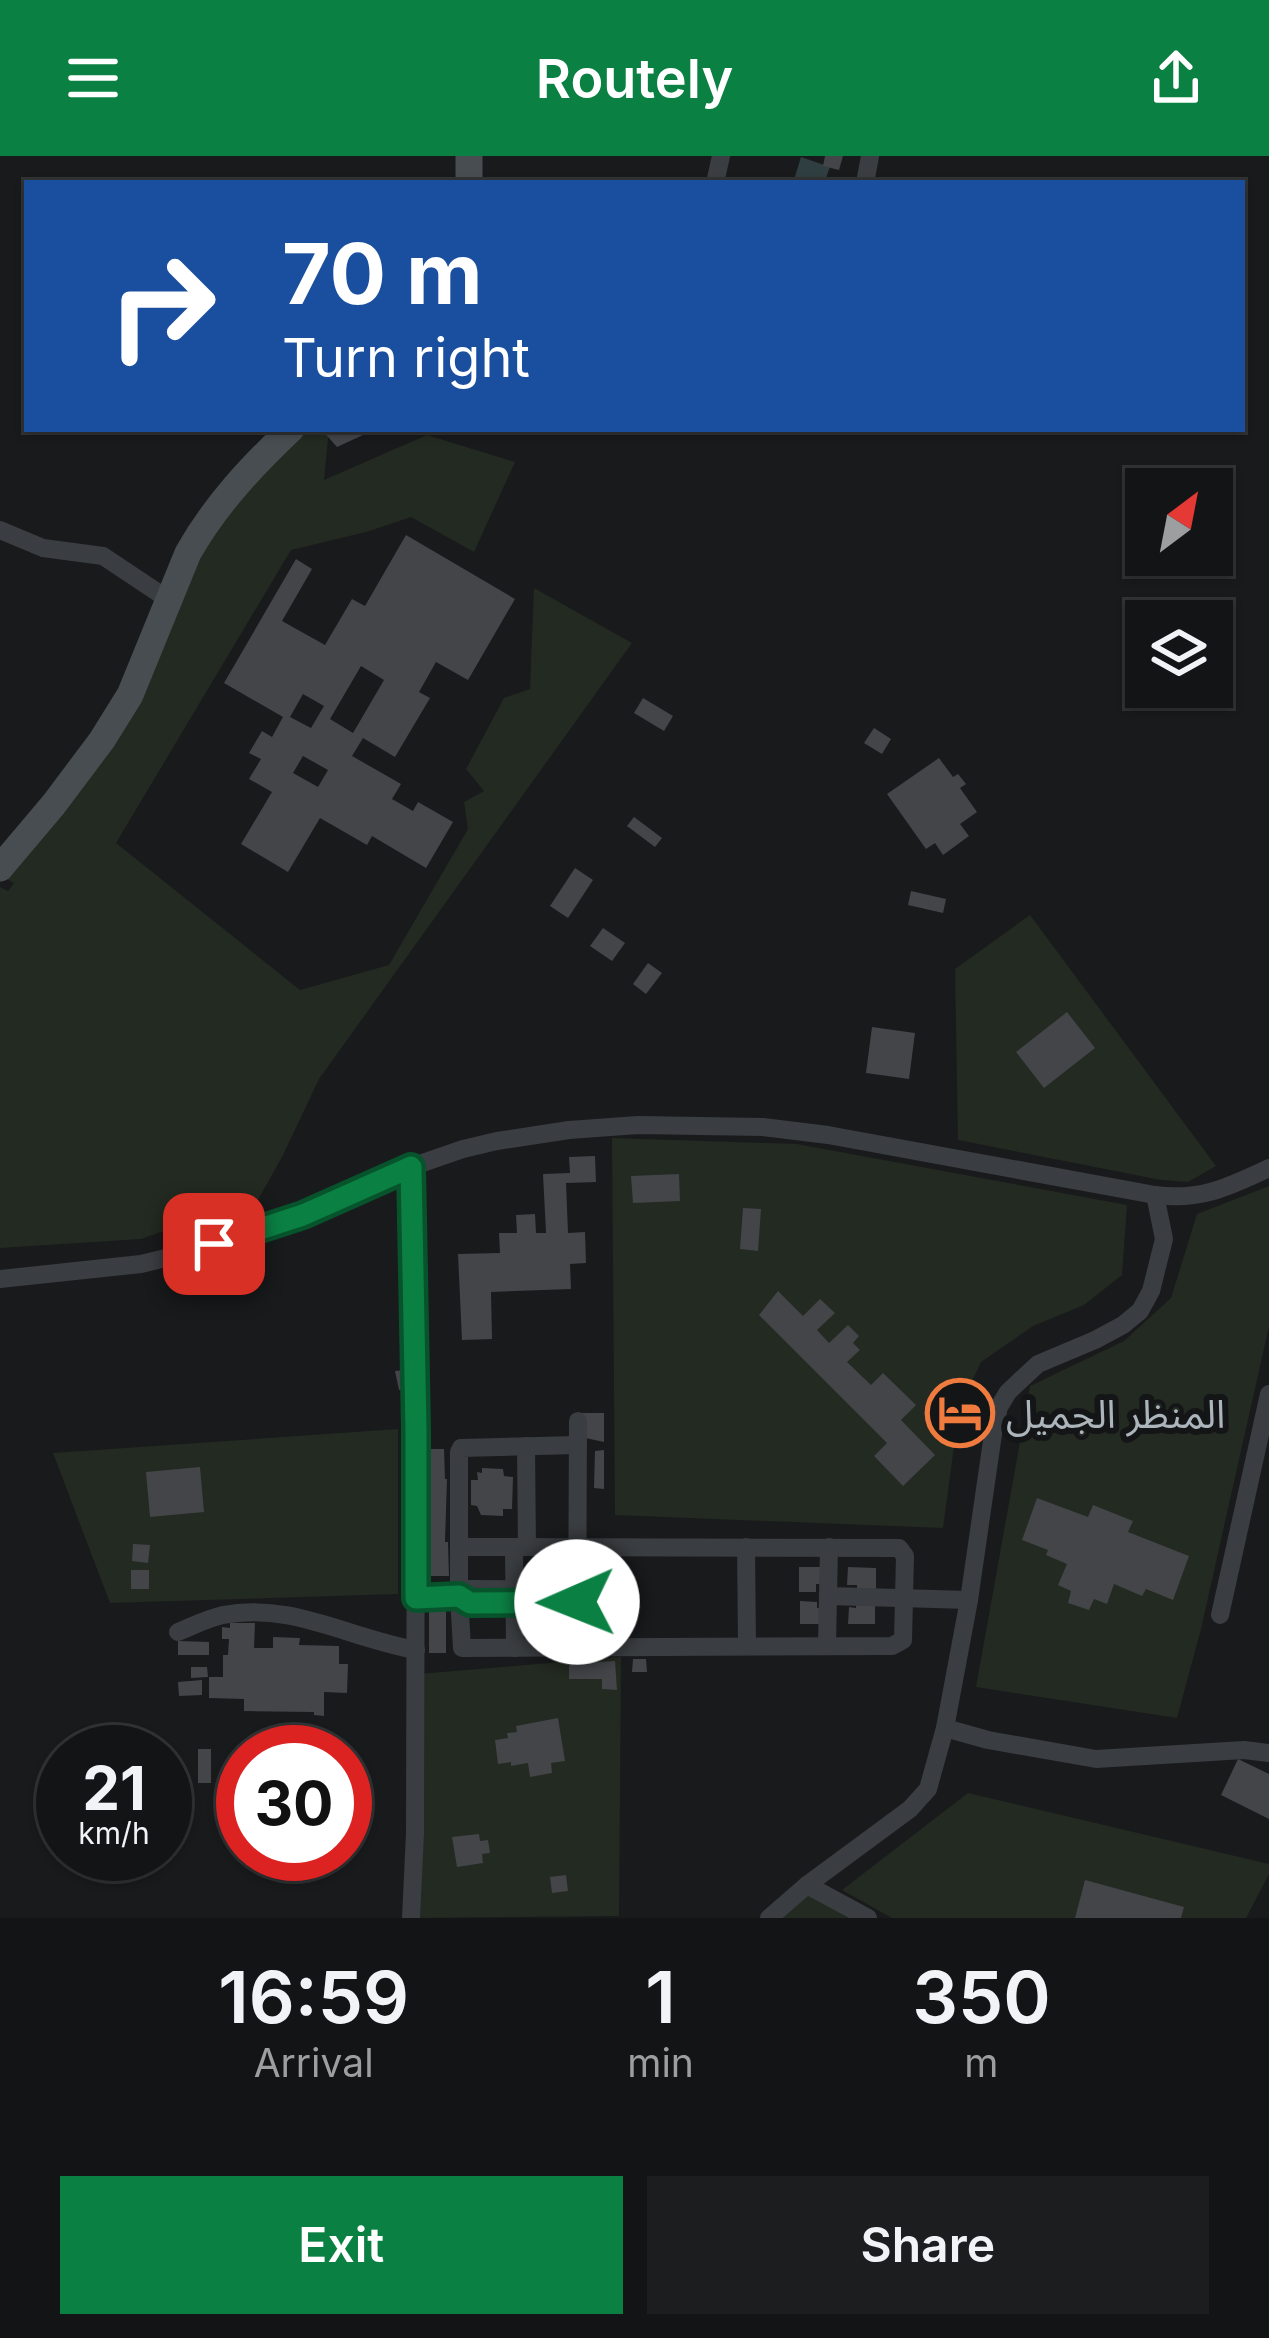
<!DOCTYPE html>
<meta charset="utf-8">
<style>
body{margin:0;font-family:Inter,"Noto Sans Arabic",sans-serif;background:#1c1d1e;color:#f1f3f6;height:100vh;display:flex;flex-direction:column;font-size:45px;white-space:nowrap}
*{box-sizing:border-box;margin:0}
p{font-size:39px;color:#9d9ea0}
.icon{flex:none;width:66px;height:66px;fill:none;stroke:currentColor;stroke-width:2;stroke-linecap:round;stroke-linejoin:round}
.map{position:relative;height:1762px;overflow:hidden}
.panel{display:flex;flex-direction:column;background:#131415;flex:1}
.panel>*{flex:none}
.banner{position:absolute;left:24px;top:24px;width:1221px;height:252px;border-radius:0px;box-shadow:0 3px 9px #0004,0 0 0 3px #323334;background:#1a4fa0;color:#fff;overflow:hidden}
.needle{width:78px;rotate:32deg}
.fabs{position:absolute;left:1125px;top:312px;display:grid;gap:24px}
.fabs a{display:grid;place-items:center;width:108px;height:108px;border-radius:0px;background:#131415;box-shadow:0 3px 9px #0004,0 0 0 3px #323334;font-size:60px}
.speed{position:absolute;left:36px;top:1569px;display:flex;gap:24px;font-size:60px;font-weight:700;text-align:center}
.speed>*{display:grid;place-content:center;width:156px;height:156px;border-radius:50%;background:#131415;box-shadow:0 3px 9px #0004,0 0 0 3px #323334;line-height:1}
.speed small{font-size:30px;font-weight:400}
.speed .limit{border:18px solid #d22;background:#fff;color:#111}
.pin{position:absolute;display:grid;place-items:center;width:102px;height:102px;color:#fff;margin:-51px;border-radius:24px;box-shadow:0 6px 18px #0006}
.me{position:absolute;width:132px;margin:-66px;rotate:269deg;stroke-linejoin:round;filter:drop-shadow(0 0 9px #0008)}
.turn{display:flex;align-items:center;gap:42px;height:252px;padding:0 60px;font-size:54px}
.turn .icon{width:156px;height:156px;stroke-width:2.5}
.turn b{display:block;font-size:84px;line-height:102px}
.eta{display:flex;justify-content:space-evenly;align-items:center;height:204px;text-align:center}
.eta b{font-size:72px;font-weight:600;line-height:84px}
.action{display:flex;gap:24px;margin-top:auto;padding:24px 60px}
.action a{flex:1;height:138px;border-radius:0px;background:#0b8043;color:#fff;font-size:48px;font-weight:600;line-height:138px;text-align:center}
.action a+a{background:#1c1d1e;color:#f1f3f6}
header{display:flex;justify-content:space-between;align-items:center;height:156px;padding:0 60px;background:#0b8043;color:#fff;font-size:54px;font-weight:600}
.map>svg:first-child{display:block}
.green{fill:#232a21}
.water{fill:#2f3e40}
.building{fill:#434549;fill-rule:evenodd}
.lines{fill:none;stroke-linecap:round;stroke-linejoin:round}
.street{stroke:#3a3d41;stroke-width:18}
.secondary{stroke:#484d51;stroke-width:27}
.route-casing{stroke:#07532c;stroke-width:30}
.route{stroke:#0b8043;stroke-width:21}
.labels{text-anchor:middle;dominant-baseline:central;stroke-width:12;stroke-linejoin:round;paint-order:stroke}
.poi-label{font-size:39px;fill:#acb5bb;stroke:#141517;text-anchor:start}
</style>
<header><svg class="icon" aria-label="menu" viewBox="0 0 24 24"><path d="M4 6h16M4 12h16M4 18h16"/></svg>Routely<svg class="icon" aria-label="share" viewBox="0 0 24 24"><path d="M12 15V3M7 8l5-5 5 5M5 13v7h14v-7"/></svg></header>
<div class="map">
<svg width="1269" height="1762" viewBox="0 0 1269 1762">
<rect width="100%" height="100%" fill="#191a1c"/>
<!-- green -->
<g class="green">
<path d="M301,273H329L324,324L427,279L515,306L474,396L411,361L366,376L291,394L116,687L300,834L389,809L468,673L464,646L484,635L466,613L504,542L530,533L534,432L632,487L319,923L283,999L254,1051L239,1049L141,1083L0,1092V731L8,735L14,727L2,720L37,687L206,376Z"/>
<path d="M1030,759L1216,1010L1188,1026L1161,1024L958,984L955,813Z"/>
<path d="M612,982L797,988L1127,1049L1122,1119L1084,1149L1033,1170L981,1206L959,1253L943,1372L615,1359Z"/>
<path d="M1269,1030V1170L1201,1473L1177,1562L976,1531L1030,1230L1124,1185L1171,1142L1197,1058Z"/>
<path d="M398,1273V1438L110,1447L53,1297Z"/>
<path d="M621,1501L619,1760L419,1762V1518Z"/>
<path d="M968,1637L1269,1708V1718L1246,1762H892L842,1734Z"/>
<path d="M810,1734L859,1762H779Z"/>
</g>
<!-- water -->
<path class="water" d="M801,1L830,11L824,27H793Z"/>
<!-- building -->
<g class="building">
<path d="M825,0H843L839,14L823,10Z"/>
<path d="M321,273H359L363,279L337,291Z"/>
<path d="M406,379L515,443L468,524L436,506L419,536L430,542L395,601L363,582L352,600L401,628L392,643L413,655L418,646L453,666L426,712L372,680L367,689L320,662L288,716L241,688L272,636L249,623L261,603L249,597L262,575L272,581L283,561L224,527L296,403L312,413L282,465L325,489L352,443L365,450ZM361,510L384,524L353,577L330,563ZM303,538L324,550L311,572L290,561ZM303,600L328,614L318,631L293,617Z"/>
<path d="M643,542L673,560L664,575L634,557Z"/>
<path d="M874,572L891,583L882,598L864,587Z"/>
<path d="M939,602L953,621L958,618L966,628L960,632L977,656L960,668L969,680L943,699L935,687L926,693L887,638Z"/>
<path d="M634,661L662,682L655,691L627,670Z"/>
<path d="M575,712L593,724L568,762L550,750Z"/>
<path d="M911,735L946,743L943,757L908,749Z"/>
<path d="M603,772L625,787L612,805L590,790Z"/>
<path d="M648,807L662,817L646,838L633,828Z"/>
<path d="M1067,856L1095,892L1044,932L1016,896Z"/>
<path d="M872,871L915,877L909,923L866,917Z"/>
<path d="M595,1000L596,1026L566,1027L568,1077L585,1076L586,1107L570,1108L571,1133L491,1136L492,1183L462,1184L458,1098L500,1097L499,1077H517L516,1059L535,1058L536,1077H546L543,1018L570,1017L569,1001Z"/>
<path d="M679,1018L680,1045L633,1047L631,1020Z"/>
<path d="M743,1052L761,1053L758,1095L740,1093Z"/>
<path d="M778,1135L803,1160L820,1143L835,1157L817,1174L829,1187L848,1169L859,1180L853,1187L860,1194L847,1206L871,1229L883,1217L916,1249L901,1264L935,1299L903,1330L874,1300L887,1287L759,1159Z"/>
<path d="M407,1214L408,1234H399L395,1215Z"/>
<path d="M579,1257H604V1286L581,1281Z"/>
<path d="M429,1293H444L445,1323H447L445,1386H448L449,1420H429L431,1323Z"/>
<path d="M604,1294V1333L594,1332L595,1295Z"/>
<path d="M200,1311L204,1356L150,1361L146,1316Z"/>
<path d="M482,1312L503,1313L504,1320L513,1321L512,1353H503V1360L481,1359L477,1350L471,1349V1324H478L477,1316L482,1317Z"/>
<path d="M1037,1342L1088,1361L1093,1349L1133,1365L1128,1376L1189,1400L1173,1444L1146,1433L1142,1440L1114,1428L1107,1448L1094,1443L1089,1454L1068,1447L1071,1435L1058,1429L1067,1408L1046,1399L1048,1394L1022,1384Z"/>
<path d="M133,1388L150,1389L148,1407L132,1405Z"/>
<path d="M606,1398H618L617,1475L606,1474V1467H602V1464H592V1440H587V1432H594L593,1409L607,1406Z"/>
<path d="M799,1411H825V1428H816V1436H799Z"/>
<path d="M848,1411L876,1412V1437L857,1436V1429H847Z"/>
<rect x="131" y="1414" width="18" height="19"/>
<path d="M800,1445L817,1446V1452L825,1453L826,1468H800Z"/>
<path d="M856,1445L875,1446V1468H848L849,1451L856,1452Z"/>
<rect x="429" y="1453" width="17" height="44"/>
<path d="M230,1467H255L254,1492H273V1481L300,1482L299,1489L339,1490V1508H348L347,1537L324,1536V1560L314,1559V1556L244,1555V1543L209,1542V1521H223V1499H228L229,1483H222V1471L230,1472Z"/>
<path d="M178,1485L209,1486V1499H178Z"/>
<path d="M633,1503H646L647,1516H632Z"/>
<path d="M615,1505L617,1534L602,1533V1523H569V1508Z"/>
<path d="M191,1511H207L208,1521L191,1522Z"/>
<path d="M202,1524V1539L179,1540L178,1526Z"/>
<path d="M558,1562L565,1605L551,1607L552,1617L530,1621L528,1607L511,1610V1606L498,1608L495,1584L508,1582L507,1577L517,1576L516,1570Z"/>
<rect x="198" y="1593" width="13" height="34"/>
<path d="M1238,1603L1269,1618V1663L1221,1639Z"/>
<path d="M479,1678L480,1685L488,1684L490,1697L482,1698L483,1707L457,1711L452,1681Z"/>
<path d="M566,1719L568,1735L552,1737L550,1721Z"/>
<path d="M1085,1724L1184,1751L1181,1762H1075Z"/>
</g>
<g class="lines">
<!-- street -->
<g class="street">
<path d="M715,27L721,0"/>
<path d="M865,27L870,0"/>
<path d="M0,374L43,392L103,400L169,444"/>
<path d="M411,1011L416,1273L415,1677L411,1762"/>
<path d="M0,1123L141,1108L178,1099L303,1059L411,1011L463,993L497,985L569,974L638,969L763,971L828,979L1155,1039C1201,1045 1228,1031 1269,1012"/>
<path d="M526,1290L527,1391"/>
<path d="M459,1391L899,1392L905,1400L903,1484L892,1490L462,1492L459,1440V1296L461,1292L578,1289"/>
<path d="M514,1391L515,1492"/>
<path d="M746,1391L747,1490"/>
<path d="M459,1440L470,1447L577,1446"/>
<path d="M828,1440L969,1444"/>
<path d="M416,1442L459,1440L470,1433L577,1434"/>
<path d="M1220,1459L1269,1238"/>
<path d="M178,1476C193,1470 208,1462 223,1459C292,1446 348,1482 416,1494"/>
<path d="M827,1489L829,1391"/>
<path d="M577,1492L578,1265"/>
<path d="M945,1572L988,1584L1096,1603L1244,1594L1269,1597"/>
<path d="M807,1729L868,1762"/>
<path d="M769,1762L807,1729L910,1653L928,1633L945,1572L969,1444L993,1278L999,1251L1008,1236L1038,1208L1095,1184L1123,1169L1140,1155L1151,1135L1164,1083L1155,1039"/>
</g>
<!-- secondary -->
<g class="secondary">
<path d="M469,27V0"/>
<path d="M0,712L54,648L102,584L130,539L188,397C215,349 252,310 291,273"/>
</g>
</g>
<g class="lines">
<!-- route casing -->
<g class="route-casing">
<path id="route" d="M214,1088L303,1059L411,1011L416,1273V1442L459,1440L470,1447L577,1446"/>
</g>
<!-- route -->
<use href="#route" class="route"/>
</g>
<!-- icons -->
<defs>
<g id="hotel-ring" transform="scale(3.45)"><circle r="9.5" fill="#141517" stroke="#ef7c3e" stroke-width="1.5"/><path d="M-6-4.5h1.5V1H6V5H4.5V3h-9V5H-6ZM-4 0a1.8 1.8 0 1 1 3.6 0ZM.5 0V-2.5h3Q6-2.5 6 0Z" fill="#ef7c3e"/></g>
</defs>
<g fill-rule="evenodd">
<use href="#hotel-ring" x="960" y="1257"/>
</g>
<g class="labels">
<!-- poi labels -->
<g class="poi-label">
<text x="1006" y="1257">المنظر الجميل</text>
</g>
</g>
</svg>
<div class="fabs">
<a><svg class="needle" viewBox="-14 -14 28 28"><path d="M0-13l5 13h-10z" fill="#e53935"/><path d="M0 13l5-13h-10z" fill="#9d9ea0"/></svg></a>
<a><svg class="icon" aria-label="layers" viewBox="0 0 24 24"><path d="M12 4l9 5-9 5-9-5zM3 14l9 5 9-5"/></svg></a>
</div>
<div class="speed"><div>21<small>km/h</small></div><div class="limit">30</div></div>
<div class="pin" style="left:214px;top:1088px;background:#d93025"><svg class="icon" aria-label="arrive" viewBox="0 0 24 24"><path d="M6 21V4h12l-3 4 3 4H6"/></svg></div>
<svg class="me" style="left:577px;top:1446px" viewBox="-20 -20 40 40"><circle r="19" fill="#fff"/><path d="M0-13L10 11 0 6-10 11z" fill="#0b8043"/></svg>
<div class="banner">
<div class="turn"><svg class="icon" aria-label="right" viewBox="0 0 24 24"><path d="M7 20v-9h11M14 6l5 5-5 5"/></svg><div><b>70 m</b>Turn right</div></div>
</div>
</div>
<section class="panel">
<div class="eta">
<div><b>16:59</b><p>Arrival</p></div>
<div><b>1</b><p>min</p></div>
<div><b>350</b><p>m</p></div>
</div>
<div class="action"><a>Exit</a><a>Share</a></div>
</section>
